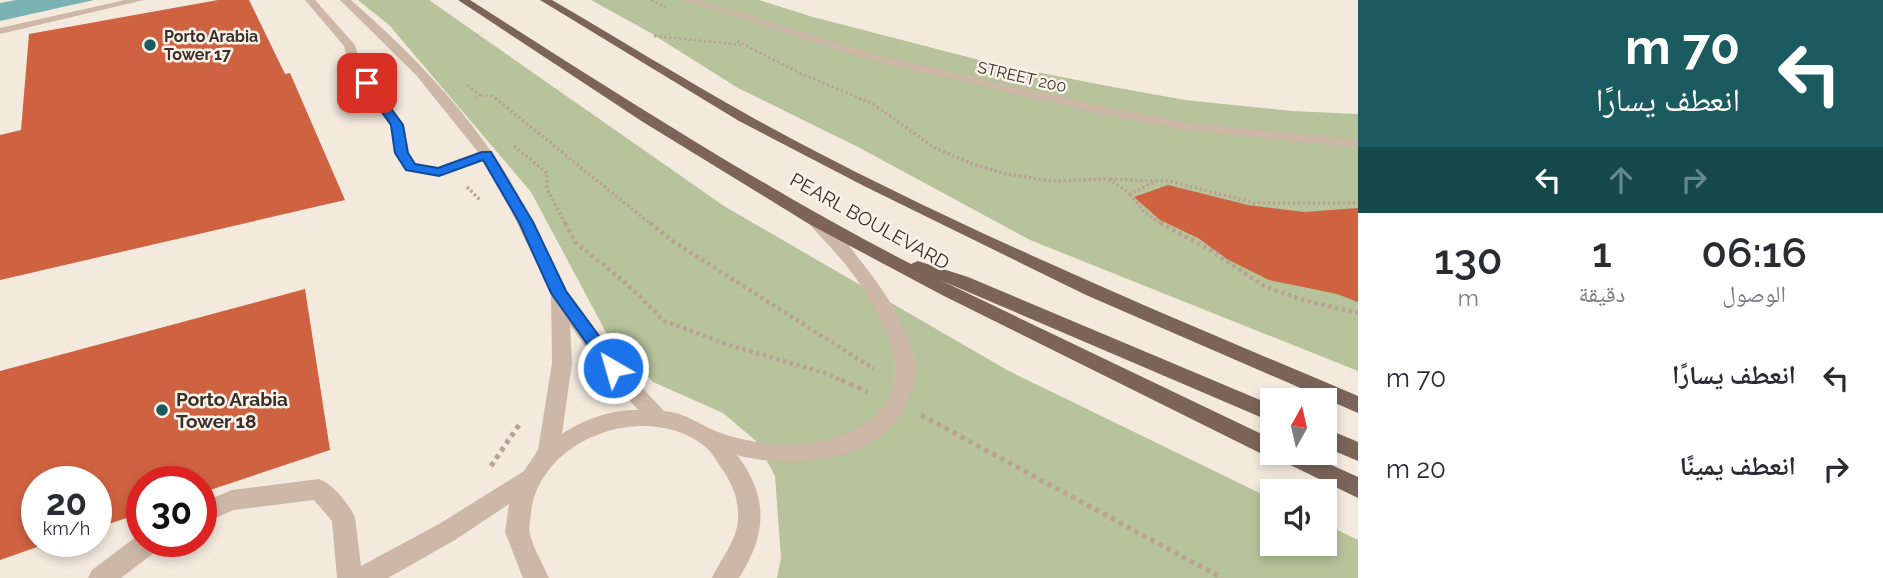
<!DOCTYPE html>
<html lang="ar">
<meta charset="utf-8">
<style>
body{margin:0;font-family:Raleway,"Noto Naskh Arabic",sans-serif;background:#f7f7f7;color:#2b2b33;direction:rtl;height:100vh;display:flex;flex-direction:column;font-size:26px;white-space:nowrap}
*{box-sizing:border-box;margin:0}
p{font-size:23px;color:#7c7c81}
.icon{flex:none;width:38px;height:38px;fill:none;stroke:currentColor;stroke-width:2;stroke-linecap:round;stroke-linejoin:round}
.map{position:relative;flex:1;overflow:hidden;direction:ltr}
.drawer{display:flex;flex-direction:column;background:#fff;width:525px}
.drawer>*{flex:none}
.guide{background:#1b5a5e;color:#fff;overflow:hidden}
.needle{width:46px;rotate:8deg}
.fabs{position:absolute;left:1260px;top:388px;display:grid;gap:14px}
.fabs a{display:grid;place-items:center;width:77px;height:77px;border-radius:0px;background:#fff;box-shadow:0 4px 10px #0003;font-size:35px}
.speed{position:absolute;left:21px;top:466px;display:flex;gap:14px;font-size:35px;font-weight:700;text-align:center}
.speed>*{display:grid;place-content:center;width:91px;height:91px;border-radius:50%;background:#fff;box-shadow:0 4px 10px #0003;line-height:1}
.speed small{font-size:18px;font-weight:400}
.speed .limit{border:10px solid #d22;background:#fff;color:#111}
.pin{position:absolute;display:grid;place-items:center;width:60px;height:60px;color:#fff;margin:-30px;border-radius:14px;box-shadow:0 4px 10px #0006}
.me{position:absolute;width:77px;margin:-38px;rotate:322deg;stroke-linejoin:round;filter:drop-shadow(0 0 5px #0008)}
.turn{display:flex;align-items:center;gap:24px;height:147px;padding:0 28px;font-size:32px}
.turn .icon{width:91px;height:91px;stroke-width:2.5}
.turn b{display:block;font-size:49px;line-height:60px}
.lanes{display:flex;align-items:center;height:66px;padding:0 28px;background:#0003;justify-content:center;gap:35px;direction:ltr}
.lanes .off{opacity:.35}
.eta{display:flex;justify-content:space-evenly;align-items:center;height:119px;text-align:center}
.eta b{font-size:42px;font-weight:600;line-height:49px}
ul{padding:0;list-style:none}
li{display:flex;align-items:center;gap:21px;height:91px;padding:0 28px}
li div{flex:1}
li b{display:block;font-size:26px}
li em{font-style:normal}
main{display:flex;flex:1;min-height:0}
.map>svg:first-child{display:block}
.green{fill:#b7c49b}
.water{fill:#7ab1b3}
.building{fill:#ce6241}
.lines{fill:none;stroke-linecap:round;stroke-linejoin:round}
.path-far3{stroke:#b9a292;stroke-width:2.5;stroke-dasharray:2.5 2.5;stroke-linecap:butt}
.path-far2{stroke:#b9a292;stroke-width:3.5;stroke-dasharray:2.5 2.5;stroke-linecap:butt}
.path-far1{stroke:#b9a292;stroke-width:4.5;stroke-dasharray:3.5 3.5;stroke-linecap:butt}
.path{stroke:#b9a292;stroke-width:5;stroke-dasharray:4.5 4.5;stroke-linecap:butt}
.minor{fill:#cdb8a8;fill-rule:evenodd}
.major{fill:#7c6459;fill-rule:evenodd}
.route{fill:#1a73e8;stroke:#114b97;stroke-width:2}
.poi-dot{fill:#1b5a5e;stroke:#fbf3ea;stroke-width:2.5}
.labels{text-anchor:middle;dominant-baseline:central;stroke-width:5;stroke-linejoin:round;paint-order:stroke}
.far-poi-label{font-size:16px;font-weight:bold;fill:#392e28;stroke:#fbf3ea;text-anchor:start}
.far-street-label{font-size:16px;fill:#392e28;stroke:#fbf3ea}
.street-label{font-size:19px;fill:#392e28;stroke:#fbf3ea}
.poi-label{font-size:19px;font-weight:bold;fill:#392e28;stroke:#fbf3ea;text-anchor:start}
</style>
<main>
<section class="drawer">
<div class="guide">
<div class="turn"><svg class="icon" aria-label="left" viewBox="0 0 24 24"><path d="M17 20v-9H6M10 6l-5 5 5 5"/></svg><div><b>70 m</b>انعطف يسارًا</div></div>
<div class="lanes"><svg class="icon" aria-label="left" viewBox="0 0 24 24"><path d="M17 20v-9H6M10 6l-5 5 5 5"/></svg><svg class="icon off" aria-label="ahead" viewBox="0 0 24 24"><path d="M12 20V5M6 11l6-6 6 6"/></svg><svg class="icon off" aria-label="right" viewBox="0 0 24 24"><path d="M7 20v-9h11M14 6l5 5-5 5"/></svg></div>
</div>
<div class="eta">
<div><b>06:16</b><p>الوصول</p></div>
<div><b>1</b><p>دقيقة</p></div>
<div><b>130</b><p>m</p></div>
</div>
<ul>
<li><svg class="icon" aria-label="left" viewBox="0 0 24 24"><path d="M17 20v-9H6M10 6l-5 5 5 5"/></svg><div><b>انعطف يسارًا</b></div><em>70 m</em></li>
<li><svg class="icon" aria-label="right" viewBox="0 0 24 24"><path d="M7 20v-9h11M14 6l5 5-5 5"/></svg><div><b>انعطف يمينًا</b></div><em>20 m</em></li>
</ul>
</section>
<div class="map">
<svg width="1358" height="578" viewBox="0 0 1358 578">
<rect width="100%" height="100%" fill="#f4e9dd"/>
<!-- green -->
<g class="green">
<path d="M358,0H429L724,206L1007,370L1272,499V544H1325V524L1358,540V578H777L781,558L775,476L756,441L723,413L653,382L608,336L531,192L389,25Z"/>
<path d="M591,0H759L813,17L991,63L1113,87L1185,100L1292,111L1358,114V371L1030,240L858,147L738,88L649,32Z"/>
</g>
<!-- water -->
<path class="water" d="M16,0H94L0,21V3Z"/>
<!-- building -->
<g class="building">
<path d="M218,0H249L285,74L290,73L345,200L0,280V135L21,130L29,34Z"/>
<path d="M1168,185L1248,205L1304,212L1358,208V302L1337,294L1269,280L1227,259L1198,238L1160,220L1134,197Z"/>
<path d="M305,289L330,450L201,493V481H142V513L96,528V481H37V547L0,560V371Z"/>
</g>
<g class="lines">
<!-- path-far3 -->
<g class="path-far3">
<path d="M651,0L666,7"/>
<path d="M654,36L742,45"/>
<path d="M737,41L802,74L864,100"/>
<path d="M467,85L480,95L474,99"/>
<path d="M480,95L492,96L497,100"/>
</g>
<!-- path-far2 -->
<g class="path-far2">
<path d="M495,98L652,225"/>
<path d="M859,98L873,104L933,147L975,165L1007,174L1051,181L1109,179L1130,194L1156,181H1169L1254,203H1358"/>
<path d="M514,146L547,173V189L566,225"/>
<path d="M1110,179L1153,181"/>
<path d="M467,187L481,201"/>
<path d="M1130,194L1144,212L1163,225"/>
</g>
<!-- path-far1 -->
<g class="path-far1">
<path d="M565,223L575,242L627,284L664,321L732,346L828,374L845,382"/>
<path d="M650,223L674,242L874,369"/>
<path d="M1160,223L1209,249L1264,286L1303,300L1358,313"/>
</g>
<!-- path -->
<g class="path">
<path d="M841,380L868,392"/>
<path d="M921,415L1222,578"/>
<path d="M491,466L521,422"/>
</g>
<!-- minor -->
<g class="minor">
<path d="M125,0H144L0,34V28Z"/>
<path d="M305,0H315L355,45L362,69L404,125L408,153L416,164L438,167L478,152L416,75L340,0H351C408,50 462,105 503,169C531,213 548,262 575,305C600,344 633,378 664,411C684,412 700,425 718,432C734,438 753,442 770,444C801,448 835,441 862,425C927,386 880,309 846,265C834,250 819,236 807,221L815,216C832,220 850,247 860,260C883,289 912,330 916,368C917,382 911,396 905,408C875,463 791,470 737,455C769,497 767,534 739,578H712C721,558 736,543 738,520C739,498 732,483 720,466C715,459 710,449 703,445C645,401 540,438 531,513C531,519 528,527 530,534C533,548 543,564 549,578H523L505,532L509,504L455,540L388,578H337L332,521L314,500L234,510L201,524V503L232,490L319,479C333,484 348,503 355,517L361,566L439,524L524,471L538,450L552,363L551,294L508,204L483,160L439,176L406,170L394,153L390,125L350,69L344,46ZM570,325L596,362L638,410C613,409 582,420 562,434L572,363Z"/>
<path d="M683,0H698L881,56L1105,107L1186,122L1358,140V148L1186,130L1105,115L874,61Z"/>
<path d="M141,533L142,541H162L159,549L121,578H88L92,570Z"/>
</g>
<!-- major -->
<g class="major">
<path d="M458,0H470C615,92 758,185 911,264L918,261L968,277L1272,405V422L940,280L1272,439V453H1305L1358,477V498L1274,457L1264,455L942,295L809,224L643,122Z"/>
<path d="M540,0H552C617,38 682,78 748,115C944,223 1152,309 1358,396V413L1086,295L864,186L739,121Z"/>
<path d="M1325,428L1358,442V461L1325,447Z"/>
</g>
</g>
<!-- route -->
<path class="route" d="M363,81H371L403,125L408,153L415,164L438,168L482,152H491L533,222L566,291L619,363L622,368L619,372H607L551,293L519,222L483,160L439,176L406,170L395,153L391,125L361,83Z"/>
<!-- markers -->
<g class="poi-dot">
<circle cx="150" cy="45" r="7"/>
<circle cx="162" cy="410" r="7"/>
</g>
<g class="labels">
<!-- far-poi labels -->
<g class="far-poi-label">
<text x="164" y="36">Porto Arabia<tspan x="164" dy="18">Tower 17</tspan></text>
</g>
<!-- far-street labels -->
<g class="far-street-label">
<text transform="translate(1022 77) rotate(13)">STREET 200</text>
</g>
<!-- street labels -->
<g class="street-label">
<text transform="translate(870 221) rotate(29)">PEARL BOULEVARD</text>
</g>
<!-- poi labels -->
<g class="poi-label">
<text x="176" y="399">Porto Arabia<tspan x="176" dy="22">Tower 18</tspan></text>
</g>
</g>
</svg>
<div class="fabs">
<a><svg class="needle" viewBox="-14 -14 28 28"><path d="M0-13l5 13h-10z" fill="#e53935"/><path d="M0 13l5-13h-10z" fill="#7c7c81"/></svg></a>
<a><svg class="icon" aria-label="sound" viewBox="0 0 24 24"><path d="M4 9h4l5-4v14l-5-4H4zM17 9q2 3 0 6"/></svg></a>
</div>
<div class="speed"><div>20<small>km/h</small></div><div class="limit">30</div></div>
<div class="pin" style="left:367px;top:83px;background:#d93025"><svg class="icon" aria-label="arrive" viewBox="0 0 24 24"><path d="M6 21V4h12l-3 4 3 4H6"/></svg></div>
<svg class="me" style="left:613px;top:368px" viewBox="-20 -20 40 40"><circle r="17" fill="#1a73e8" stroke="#fff" stroke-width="3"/><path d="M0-11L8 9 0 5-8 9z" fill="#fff"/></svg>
</div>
</main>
